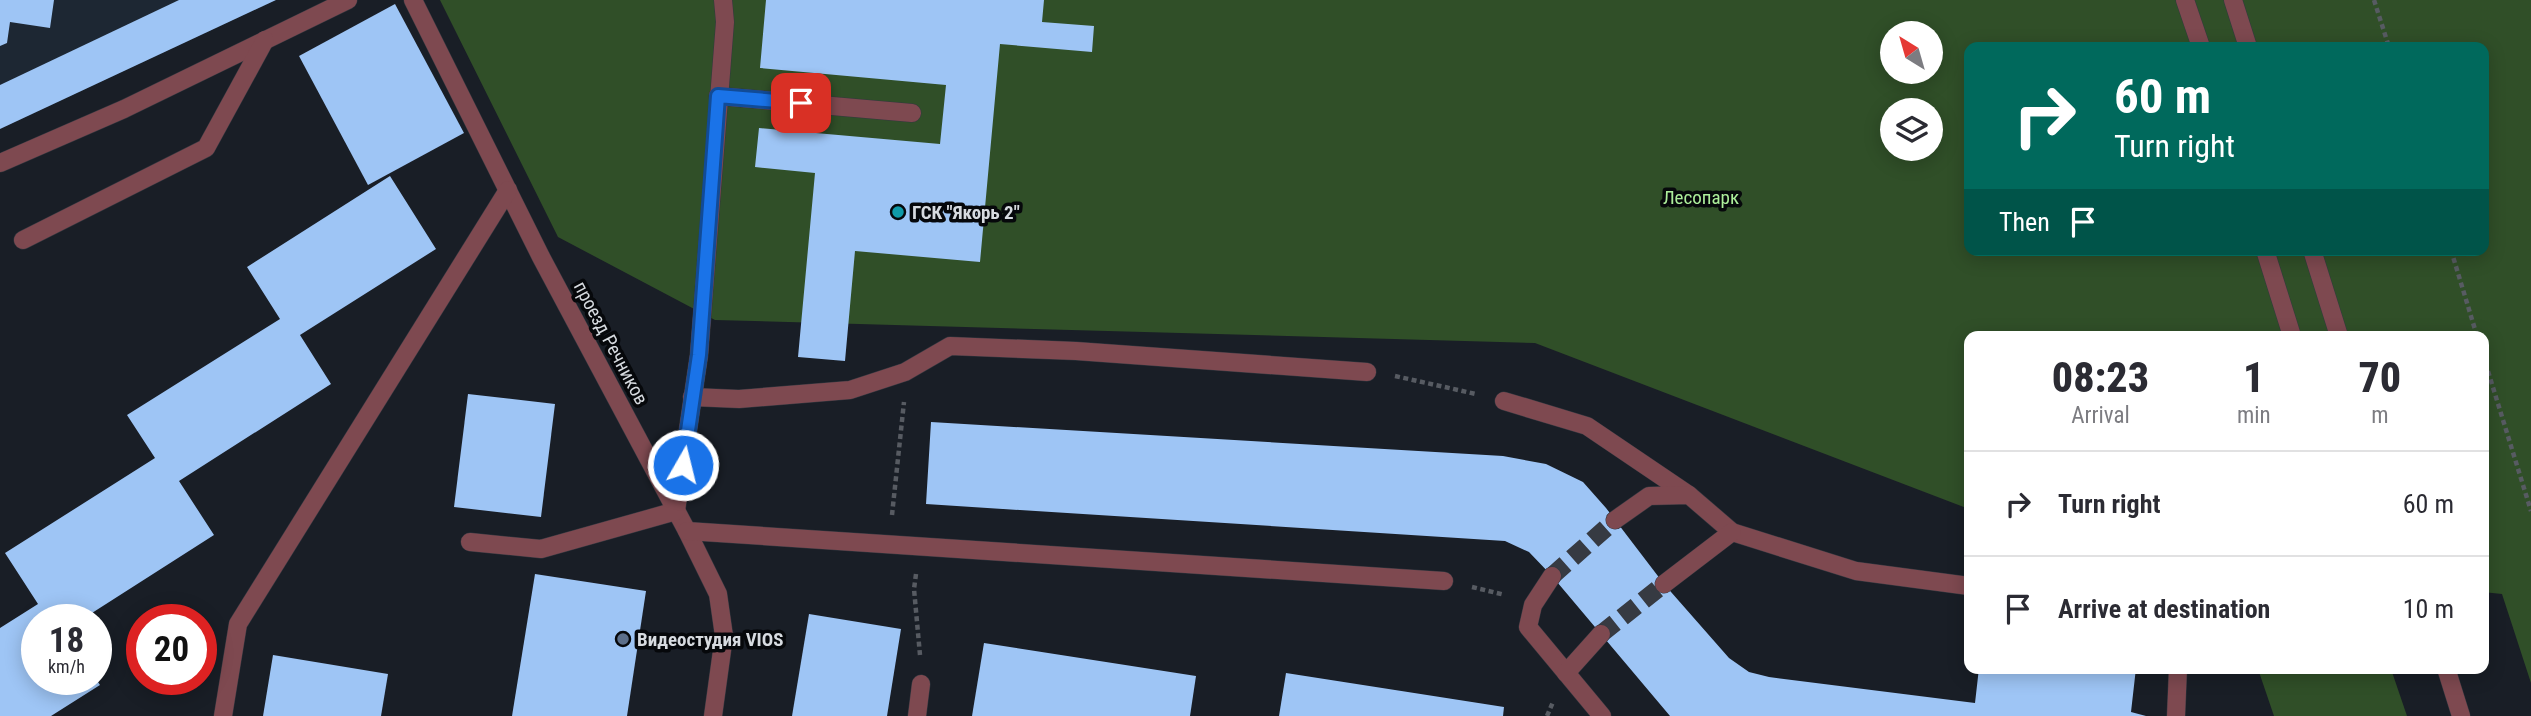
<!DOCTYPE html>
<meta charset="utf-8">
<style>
body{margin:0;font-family:"Roboto Condensed",sans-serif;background:#f7f7f7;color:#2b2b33;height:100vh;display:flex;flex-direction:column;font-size:26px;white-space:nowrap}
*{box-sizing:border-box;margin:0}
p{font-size:23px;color:#7c7c81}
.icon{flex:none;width:38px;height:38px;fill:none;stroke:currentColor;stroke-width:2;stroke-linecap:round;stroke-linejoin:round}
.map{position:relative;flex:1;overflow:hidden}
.sheet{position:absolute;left:1964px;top:331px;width:525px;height:343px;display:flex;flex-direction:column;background:#fff;border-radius:14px;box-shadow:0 4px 18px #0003}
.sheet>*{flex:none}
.top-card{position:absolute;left:1964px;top:42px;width:525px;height:214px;border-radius:14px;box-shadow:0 4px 18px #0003;background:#00695c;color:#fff;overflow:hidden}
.needle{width:46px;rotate:323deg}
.fabs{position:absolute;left:1880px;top:21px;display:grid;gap:14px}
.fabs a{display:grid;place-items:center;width:63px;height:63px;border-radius:50%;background:#fff;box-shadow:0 4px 18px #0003;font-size:35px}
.speed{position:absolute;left:21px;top:604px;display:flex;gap:14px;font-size:35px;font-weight:700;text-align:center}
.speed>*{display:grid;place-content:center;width:91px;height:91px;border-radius:50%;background:#fff;box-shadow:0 4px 18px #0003;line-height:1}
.speed small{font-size:18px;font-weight:400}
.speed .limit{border:10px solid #d22;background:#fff;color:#111}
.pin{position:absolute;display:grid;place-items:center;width:60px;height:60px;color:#fff;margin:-30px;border-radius:14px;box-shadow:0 4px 10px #0006}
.me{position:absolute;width:77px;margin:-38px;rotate:8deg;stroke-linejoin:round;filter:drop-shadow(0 0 5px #0008)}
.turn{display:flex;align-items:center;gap:24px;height:147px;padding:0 35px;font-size:32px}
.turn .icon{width:91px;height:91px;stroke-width:2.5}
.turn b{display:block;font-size:49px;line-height:60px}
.then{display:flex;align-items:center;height:66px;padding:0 35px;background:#0003;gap:14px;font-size:26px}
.eta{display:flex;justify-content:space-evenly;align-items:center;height:119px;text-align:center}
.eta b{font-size:42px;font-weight:800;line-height:49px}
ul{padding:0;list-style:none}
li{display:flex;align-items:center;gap:21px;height:105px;padding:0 35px;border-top:2px solid #e1e1e2}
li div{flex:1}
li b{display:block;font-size:26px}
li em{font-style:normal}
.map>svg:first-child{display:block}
.built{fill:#1d2733}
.green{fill:#304f28;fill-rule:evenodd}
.building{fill:#9ec5f5}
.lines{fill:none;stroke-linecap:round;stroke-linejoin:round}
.minor-tunnel{stroke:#363a42;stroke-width:18;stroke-dasharray:18 9;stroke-linecap:butt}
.minor-casing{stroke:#343840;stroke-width:19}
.path{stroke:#575b62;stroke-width:4.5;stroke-dasharray:5 3.5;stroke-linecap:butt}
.minor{stroke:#7e4950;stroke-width:18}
.route-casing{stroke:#114b97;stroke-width:18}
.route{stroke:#1a73e8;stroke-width:12}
.culture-dot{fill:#0f9aa8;stroke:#06080b;stroke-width:2.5}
.service-dot{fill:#5c6f8a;stroke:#06080b;stroke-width:2.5}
.labels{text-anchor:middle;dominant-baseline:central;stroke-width:7;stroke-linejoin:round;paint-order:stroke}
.park-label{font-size:19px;fill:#adef9b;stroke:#06080b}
.poi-label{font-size:19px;font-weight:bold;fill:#d7dbe0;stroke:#06080b;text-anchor:start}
.street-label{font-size:19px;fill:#d7dbe0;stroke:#06080b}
</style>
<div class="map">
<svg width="2531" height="716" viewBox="0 0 2531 716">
<rect width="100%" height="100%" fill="#191e26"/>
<!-- built -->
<path class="built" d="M0,0H276L0,129Z"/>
<!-- green -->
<g class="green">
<path d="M440,0H2531V683L2502,594L2483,592V336H1969V509L1535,343L715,320L558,237ZM1892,33H1930V72H1892ZM1969,47H2483V250H1969ZM1892,110H1930V149H1892Z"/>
<path d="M2258,669H2391L2407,716H2274Z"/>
</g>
<!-- building -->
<g class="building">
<path d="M0,0H54L50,28L10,22L7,43L0,46Z"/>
<path d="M179,0H276L0,129V85Z"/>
<path d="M766,0H1044L1042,22L1094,26L1092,52L1000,44L980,262L855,251L845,361L798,357L815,173L755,167L759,128L940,144L946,85L760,68Z"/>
<path d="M395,4L464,133L368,185L299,56Z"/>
<path d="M390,176L436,249L300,335L331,384L179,481L214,535L81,620H37V679H96L100,685L51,716H0V628L38,604L5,553L155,458L127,415L280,319L247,267Z"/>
<path d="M468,394L555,404L541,517L454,507Z"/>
<path d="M931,422L1503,456L1546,464L1583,482L1606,508L1664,584L1729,658L1749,672L1769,677L1975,703L1979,668H2136L2131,712L2146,716H1670L1552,576L1529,552L1505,541L926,504Z"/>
<path d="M535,574L646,591L627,716H512Z"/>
<path d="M809,614L901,629L887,716H792Z"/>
<path d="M984,643L1196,676L1190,716H972Z"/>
<path d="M273,655L388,674L381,716H263Z"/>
<path d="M1286,673L1504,707L1503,716H1279Z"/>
</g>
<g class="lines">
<!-- minor-tunnel -->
<g class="minor-tunnel">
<path d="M1552,576L1615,520"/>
<path d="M1601,634L1664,584"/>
</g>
<!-- minor casing -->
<g class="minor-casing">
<g id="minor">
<path d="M413,0L541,257L687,531L718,594L724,636L713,716"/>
<path d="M2185,0L2201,47"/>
<path d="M2233,0L2248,47"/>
<path d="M718,96L912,113"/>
<path d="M0,163L124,109L348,0"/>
<path d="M23,240L206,148L265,40"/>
<path d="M2265,250L2292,336"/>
<path d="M2312,250L2339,336"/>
<path d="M692,397L739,399L850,390L905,372L950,346L1076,351L1367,372"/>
<path d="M1504,401L1587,426L1689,495"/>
<path d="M1615,520L1649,496L1689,495L1732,532L1856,571L1969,586"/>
<path d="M687,531L1444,581"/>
<path d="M470,542L541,549L676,511L699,355L725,22L723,0"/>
<path d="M1552,576L1533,605L1528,627L1602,716"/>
<path d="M1664,584L1732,532"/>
<path d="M2446,668L2461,716"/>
<path d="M1566,673L1601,634"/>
<path d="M223,716L238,624L508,190"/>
<path d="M917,716L921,684"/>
<path d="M2176,716L2178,668"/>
</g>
</g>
<!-- path -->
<g class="path">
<path d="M2374,0L2389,47"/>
<path d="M2451,250L2477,336"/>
<path d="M2483,355L2531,511"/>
<path d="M1395,376L1476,394"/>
<path d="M892,515L904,402"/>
<path d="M916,574L914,589L920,655"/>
<path d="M1472,587L1505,595"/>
<path d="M1547,716L1553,702"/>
</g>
<!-- minor -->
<use href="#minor" class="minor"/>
</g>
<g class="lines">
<!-- route casing -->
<g class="route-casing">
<path id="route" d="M683,465L699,355L718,96L801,103"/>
</g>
<!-- route -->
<use href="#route" class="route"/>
</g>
<!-- markers -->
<circle class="culture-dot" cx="898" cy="212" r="7"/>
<circle class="service-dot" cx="623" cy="639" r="7"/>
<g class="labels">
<!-- park labels -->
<g class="park-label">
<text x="1701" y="197">Лесопарк</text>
</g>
<!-- poi labels -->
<g class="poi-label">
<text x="912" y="212">ГСК "Якорь 2"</text>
<text x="637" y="639">Видеостудия VIOS</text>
</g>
<!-- street labels -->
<g class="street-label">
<text transform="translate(611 343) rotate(62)">проезд Речников</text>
</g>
</g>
</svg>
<div class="fabs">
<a><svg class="needle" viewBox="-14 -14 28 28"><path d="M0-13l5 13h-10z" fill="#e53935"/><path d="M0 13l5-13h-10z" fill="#7c7c81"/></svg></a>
<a><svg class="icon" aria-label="layers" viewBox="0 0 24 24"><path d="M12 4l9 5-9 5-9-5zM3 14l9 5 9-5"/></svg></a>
</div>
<div class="speed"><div>18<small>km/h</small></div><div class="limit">20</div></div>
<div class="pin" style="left:801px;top:103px;background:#d93025"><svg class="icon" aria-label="arrive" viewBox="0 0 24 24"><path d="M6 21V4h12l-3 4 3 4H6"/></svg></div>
<svg class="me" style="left:683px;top:465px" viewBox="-20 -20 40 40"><circle r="17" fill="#1a73e8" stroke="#fff" stroke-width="3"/><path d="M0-11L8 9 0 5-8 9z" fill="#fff"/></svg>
<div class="top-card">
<div class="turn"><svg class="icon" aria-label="right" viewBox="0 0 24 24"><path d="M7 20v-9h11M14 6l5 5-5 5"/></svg><div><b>60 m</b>Turn right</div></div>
<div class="then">Then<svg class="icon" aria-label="arrive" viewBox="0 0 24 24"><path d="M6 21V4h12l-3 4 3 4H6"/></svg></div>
</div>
<section class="sheet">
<div class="eta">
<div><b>08:23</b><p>Arrival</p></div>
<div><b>1</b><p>min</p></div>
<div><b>70</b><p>m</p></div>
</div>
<ul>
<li><svg class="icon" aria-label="right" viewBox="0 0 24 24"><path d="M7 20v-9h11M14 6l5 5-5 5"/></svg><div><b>Turn right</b></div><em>60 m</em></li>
<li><svg class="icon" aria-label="arrive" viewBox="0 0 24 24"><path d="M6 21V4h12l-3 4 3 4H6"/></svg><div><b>Arrive at destination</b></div><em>10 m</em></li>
</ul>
</section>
</div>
